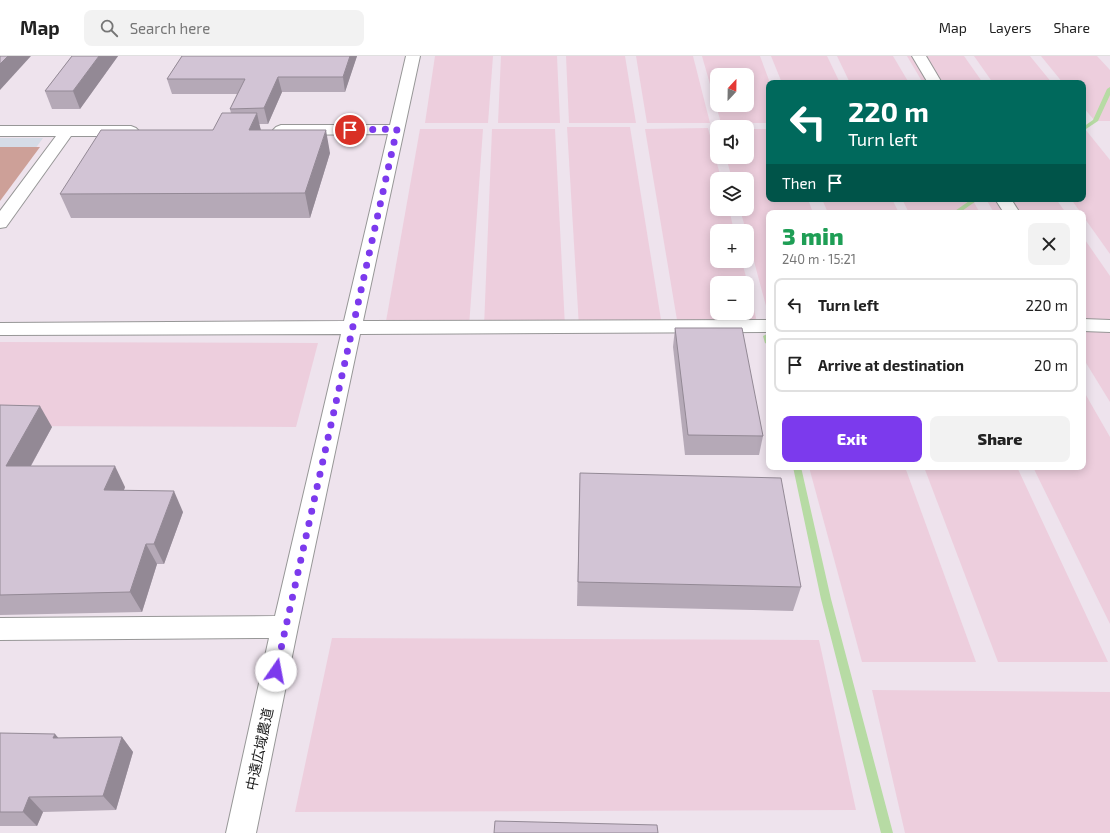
<!DOCTYPE html>
<meta charset="utf-8">
<style>
body{margin:0;font-family:"Exo 2","Noto Sans JP",sans-serif;background:#f2f2f2;color:#222;height:100vh;display:flex;flex-direction:column;font-size:15px;white-space:nowrap}
*{box-sizing:border-box;margin:0}
p{font-size:13px;color:#767676}
.icon{flex:none;width:22px;height:22px;fill:none;stroke:currentColor;stroke-width:2;stroke-linecap:round;stroke-linejoin:round}
.map{position:relative;flex:1;overflow:hidden}
.drawer{position:absolute;left:766px;top:154px;width:320px;height:260px;display:flex;flex-direction:column;background:#fff;border-radius:8px;box-shadow:0 2px 10px #0003}
.drawer>*{flex:none}
.hud{position:absolute;left:766px;top:24px;width:320px;height:122px;border-radius:8px;box-shadow:0 2px 10px #0003;background:#00695c;color:#fff;overflow:hidden}
.needle{width:26px;rotate:22deg}
.tools{position:absolute;left:710px;top:12px;display:grid;gap:8px}
.tools a{display:grid;place-items:center;width:44px;height:44px;border-radius:8px;background:#fff;box-shadow:0 2px 10px #0003;font-size:20px}
.pin{position:absolute;display:grid;place-items:center;width:34px;height:34px;color:#fff;margin:-17px;border:2px solid #fff;border-radius:50%;box-shadow:0 1px 4px #0007}
.me{position:absolute;width:44px;margin:-22px;rotate:12deg;stroke-linejoin:round;filter:drop-shadow(0 0 3px #0008)}
.turn{display:flex;align-items:center;gap:14px;height:84px;padding:0 16px;font-size:18px}
.turn .icon{width:52px;height:52px;stroke-width:2.5}
.turn b{display:block;font-size:28px;line-height:34px}
.then{display:flex;align-items:center;height:38px;padding:0 16px;background:#0003;gap:8px;font-size:15px}
.round{display:grid;place-items:center;flex:none;width:42px;height:42px;border-radius:8px;background:#f2f2f2}
.summary{display:flex;align-items:center;justify-content:space-between;height:68px;padding:0 16px}
h1{font-size:24px;font-weight:800;line-height:30px;color:#1e9e55}
.cta{display:flex;gap:8px;margin-top:auto;padding:8px 16px}
.cta a{flex:1;height:46px;border-radius:8px;background:#7c3aed;color:#fff;font-size:16px;font-weight:800;line-height:46px;text-align:center}
.cta a+a{background:#f2f2f2;color:#222}
ul{padding:0;list-style:none}
li{display:flex;align-items:center;gap:12px;height:54px;margin:0 8px 6px;padding:0 8px;border:2px solid #e0e0e0;border-radius:8px}
li div{flex:1}
li b{display:block;font-size:15px}
li em{font-style:normal}
header{display:flex;align-items:center;gap:24px;box-sizing:border-box;height:56px;padding:0 20px;background:#fff;border-bottom:1px solid #e0e0e0}
header strong{font-size:19px}
nav{display:flex;gap:22px;margin-inline-start:auto;font-size:14px}
.search{width:280px;height:36px;background:#f2f2f2;display:flex;align-items:center;gap:10px;box-sizing:border-box;padding:0 14px;border-radius:8px;color:#767676;font-size:15px}
.map>svg:first-child{display:block}
.industrial{fill:#d5dce7}
.farmland{fill:#edcedd;fill-rule:evenodd}
.forest{fill:#cda098}
.lines{fill:none;stroke-linecap:round;stroke-linejoin:round}
.stream{fill:#b7dba4;fill-rule:evenodd}
.minor-casing{stroke:#979797;stroke-width:2}
.minor{fill:#fff;fill-rule:evenodd}
.wall{fill:#b5a9b7}
.shaded-wall{fill:#938995}
.building{fill:#d2c4d5;stroke:#938995}
.route{stroke:#7c3aed;stroke-width:7;stroke-dasharray:0 12.6}
.labels{text-anchor:middle;dominant-baseline:central;stroke-width:3;stroke-linejoin:round;paint-order:stroke}
.street-label{font-size:14px;fill:#1d1d1d;stroke:#fff}
</style>
<header>
<strong>Map</strong>
<div class="search"><svg class="icon" aria-label="search" viewBox="0 0 24 24"><circle cx="10" cy="10" r="6"/><path d="M15 15l6 6"/></svg>Search here</div>
<nav><a>Map</a><a>Layers</a><a>Share</a></nav>
</header>
<div class="map">
<svg width="1110" height="777" viewBox="0 0 1110 777">
<rect width="100%" height="100%" fill="#eee3ed"/>
<!-- industrial -->
<path class="industrial" d="M0,82H43L0,141Z"/>
<!-- farmland -->
<g class="farmland">
<path d="M435,0H493L488,67H425Z"/>
<path d="M501,0H557L560,67H498Z"/>
<path d="M566,0H625L636,67H569Z"/>
<path d="M636,0H693L710,67H647Z"/>
<path d="M702,0H760L770,27L769,67H721ZM717,19H747V49H717Z"/>
<path d="M771,0H827L840,27H782Z"/>
<path d="M837,0H893L909,27H850Z"/>
<path d="M907,0H964L983,27H923Z"/>
<path d="M974,0H1030L1052,27H993Z"/>
<path d="M1041,0H1097L1110,14V65H1095L1083,51V27H1063Z"/>
<path d="M567,71H630L662,270L579,271Z"/>
<path d="M708,72L721,123H717V153H729L734,175H717V205H742L758,270H678L645,73ZM717,227H747V257H717Z"/>
<path d="M420,73H483L469,271H385Z"/>
<path d="M492,73H555L565,271H484Z"/>
<path d="M747,73H769V143H808L813,157H769V261L740,153H747V123H732L726,101H747Z"/>
<path d="M1083,73H1085L1110,104V198L1083,160V157H1081L1071,143H1083Z"/>
<path d="M822,143H892L899,157H828Z"/>
<path d="M902,143H972L980,157H909Z"/>
<path d="M986,143H1056L1066,157H994Z"/>
<path d="M1083,181L1110,220V346L1083,302Z"/>
<path d="M0,286L318,287L296,371L0,370Z"/>
<path d="M1083,334L1110,381V568L1033,411H1083Z"/>
<path d="M809,411H905L976,606H862Z"/>
<path d="M924,411H1017L1108,606H998Z"/>
<path d="M332,582L819,584L856,754L295,756Z"/>
<path d="M872,634L1110,636V777H905Z"/>
</g>
<!-- forest -->
<path class="forest" d="M0,91H40L0,145Z"/>
<g class="lines">
<!-- stream -->
<g class="stream">
<path d="M1110,31V39L1098,65L1083,75V71L1093,64L1107,33Z"/>
<path d="M972,143H979L959,157H952Z"/>
<path d="M769,277V289L765,287L763,280Z"/>
<path d="M793,411H801L831,543L893,777H881L821,543Z"/>
</g>
<!-- minor casing -->
<g class="minor-casing">
<g id="minor">
<path d="M406,0H420L363,265L769,264V276L360,278L298,571L256,777H226L269,582L0,584V562L275,560L341,278L0,279V267L344,265L388,78L281,79L276,77L273,74L276,71L281,69H390Z"/>
<path d="M912,0H926L942,27H928Z"/>
<path d="M0,70H131L136,72L139,75L136,78L131,80H71L6,171L0,172V155L56,80H0Z"/>
<path d="M995,143H1011L1020,157H1004Z"/>
<path d="M1083,263L1110,264V276L1083,275Z"/>
</g>
</g>
<!-- minor -->
<use href="#minor" class="minor"/>
</g>
<!-- wall -->
<g class="wall">
<path d="M72,0H118L80,53H52L45,35Z"/>
<path d="M182,0H357L345,36H282L268,68H259L261,74L330,97L310,162H71L60,138L213,74L231,57L230,53L237,38H172L167,23Z"/>
<path d="M675,272L763,380L759,399H685L673,291Z"/>
<path d="M0,349L52,371L31,410L125,431L124,434L183,456L164,508H157L142,556L0,559Z"/>
<path d="M580,417L801,531L793,555L577,550Z"/>
<path d="M0,677L58,682L122,681L133,696L116,754L43,756L37,770H0Z"/>
</g>
<!-- shaded-wall -->
<g class="shaded-wall">
<path d="M8,0H31L0,34V8Z"/>
<path d="M99,0H118L80,53L73,35Z"/>
<path d="M350,0H357L345,36L343,21Z"/>
<path d="M278,21L282,36L268,68L264,52Z"/>
<path d="M257,57L262,80L249,74Z"/>
<path d="M326,74L330,97L310,162L305,137Z"/>
<path d="M40,350L52,371L19,431L6,410Z"/>
<path d="M115,410L125,431L116,455L104,434Z"/>
<path d="M174,435L183,456L164,508L154,488Z"/>
<path d="M146,488L157,508L142,556L130,536Z"/>
<path d="M55,678L68,693L53,682Z"/>
<path d="M122,681L133,696L116,754L103,740Z"/>
<path d="M29,741L43,756L37,770L23,756Z"/>
</g>
<!-- building -->
<g class="building">
<path d="M0,0H8L0,8Z"/>
<path d="M72,0H99L73,35H45Z"/>
<path d="M182,0H350L343,21H278L264,52L230,53L245,23H167Z"/>
<path d="M222,57H257L249,74H326L305,137L60,138L101,74H213Z"/>
<path d="M675,272H742L763,380L688,379Z"/>
<path d="M0,349L40,350L6,410H115L104,434L174,435L154,488H146L130,536L0,539Z"/>
<path d="M580,417L781,422L801,531L578,526Z"/>
<path d="M0,677L55,678L53,682L122,681L103,740L29,741L23,756H0Z"/>
<path d="M495,765L657,769L658,777H494Z"/>
</g>
<g class="lines">
<!-- route -->
<path class="route" d="M276,615L397,73L350,74"/>
</g>
<g class="labels">
<!-- street labels -->
<g class="street-label">
<text transform="translate(259 693) rotate(-78)">中遠広域農道</text>
</g>
</g>
</svg>
<div class="tools">
<a><svg class="needle" viewBox="-14 -14 28 28"><path d="M0-13l5 13h-10z" fill="#e53935"/><path d="M0 13l5-13h-10z" fill="#767676"/></svg></a>
<a><svg class="icon" aria-label="sound" viewBox="0 0 24 24"><path d="M4 9h4l5-4v14l-5-4H4zM17 9q2 3 0 6"/></svg></a>
<a><svg class="icon" aria-label="layers" viewBox="0 0 24 24"><path d="M12 4l9 5-9 5-9-5zM3 14l9 5 9-5"/></svg></a>
<a>+</a>
<a>−</a>
</div>
<div class="pin" style="left:350px;top:74px;background:#d93025"><svg class="icon" aria-label="arrive" viewBox="0 0 24 24"><path d="M6 21V4h12l-3 4 3 4H6"/></svg></div>
<svg class="me" style="left:276px;top:615px" viewBox="-20 -20 40 40"><circle r="19" fill="#fff"/><path d="M0-13L10 11 0 6-10 11z" fill="#7c3aed"/></svg>
<div class="hud">
<div class="turn"><svg class="icon" aria-label="left" viewBox="0 0 24 24"><path d="M17 20v-9H6M10 6l-5 5 5 5"/></svg><div><b>220 m</b>Turn left</div></div>
<div class="then">Then<svg class="icon" aria-label="arrive" viewBox="0 0 24 24"><path d="M6 21V4h12l-3 4 3 4H6"/></svg></div>
</div>
<section class="drawer">
<div class="summary"><div><h1>3 min</h1><p>240 m · 15:21</p></div><a class="round"><svg class="icon" aria-label="close" viewBox="0 0 24 24"><path d="M6 6l12 12M18 6L6 18"/></svg></a></div>
<ul>
<li><svg class="icon" aria-label="left" viewBox="0 0 24 24"><path d="M17 20v-9H6M10 6l-5 5 5 5"/></svg><div><b>Turn left</b></div><em>220 m</em></li>
<li><svg class="icon" aria-label="arrive" viewBox="0 0 24 24"><path d="M6 21V4h12l-3 4 3 4H6"/></svg><div><b>Arrive at destination</b></div><em>20 m</em></li>
</ul>
<div class="cta"><a>Exit</a><a>Share</a></div>
</section>
</div>
